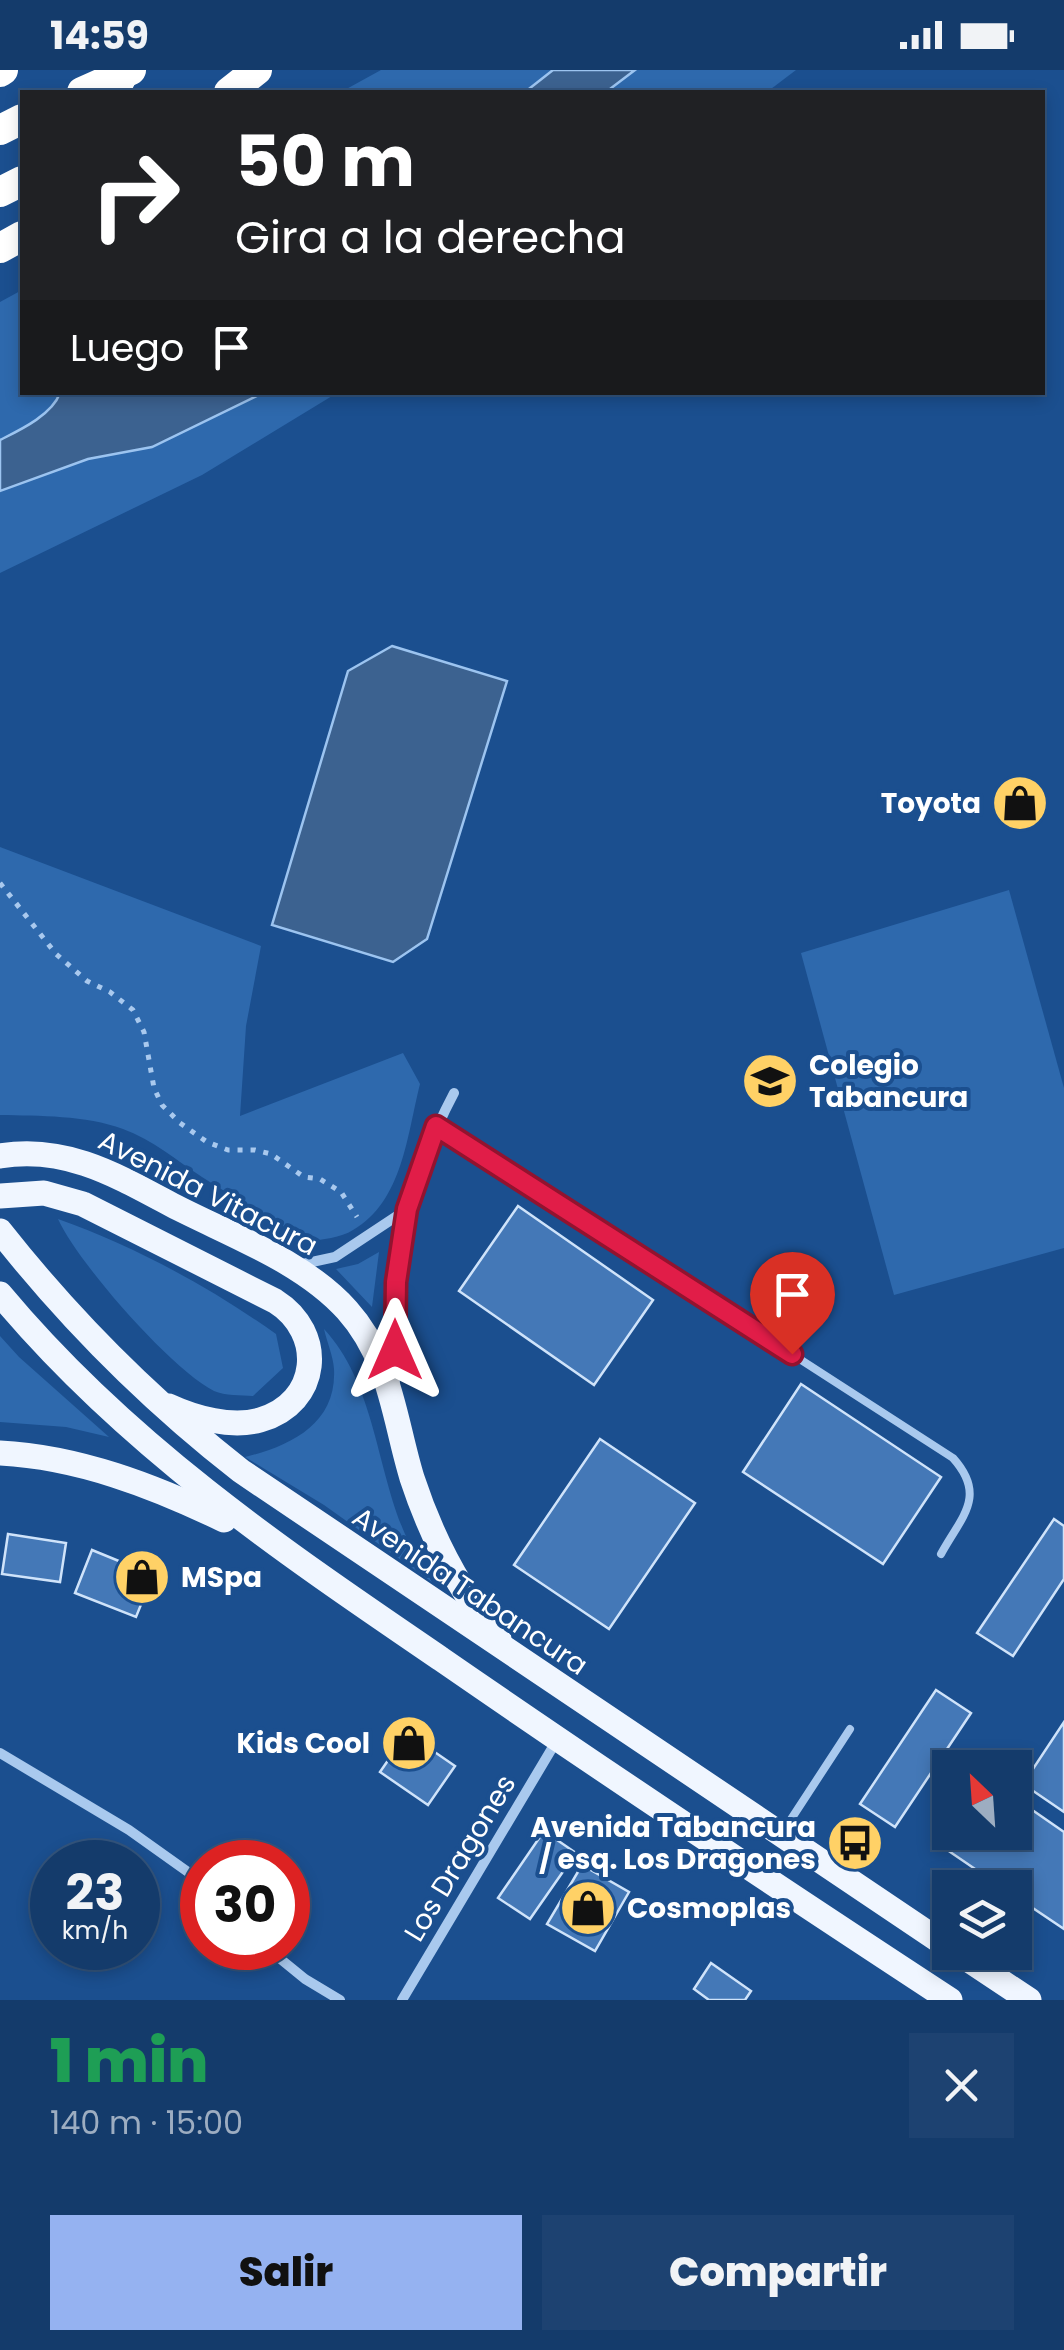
<!DOCTYPE html>
<html lang="es">
<meta charset="utf-8">
<style>
body{margin:0;font-family:Poppins,sans-serif;background:#1d4271;color:#f1f3f6;height:100vh;display:flex;flex-direction:column;font-size:38px;white-space:nowrap}
*{box-sizing:border-box;margin:0}
p{font-size:32px;color:#9dadc1}
.icon{flex:none;width:55px;height:55px;fill:none;stroke:currentColor;stroke-width:2;stroke-linecap:round;stroke-linejoin:round}
.map{position:relative;height:1930px;overflow:hidden}
.panel{display:flex;flex-direction:column;background:#143b6b;flex:1}
.panel>*{flex:none}
.top-card{position:absolute;left:20px;top:20px;width:1025px;height:305px;border-radius:0px;box-shadow:0 5px 15px #0003,0 0 0 2px #33557e;background:#202124;color:#fff;overflow:hidden}
.needle{width:65px;rotate:335deg}
.fabs{position:absolute;left:932px;top:1680px;display:grid;gap:20px}
.fabs a{display:grid;place-items:center;width:100px;height:100px;border-radius:0px;background:#143b6b;box-shadow:0 5px 15px #0003,0 0 0 2px #33557e;font-size:50px}
.speed{position:absolute;left:30px;top:1770px;display:flex;gap:20px;font-size:50px;font-weight:700;text-align:center}
.speed>*{display:grid;place-content:center;width:130px;height:130px;border-radius:50%;background:#143b6b;box-shadow:0 5px 15px #0003,0 0 0 2px #33557e;line-height:1}
.speed small{font-size:25px;font-weight:400}
.speed .limit{border:15px solid #d22;background:#fff;color:#111}
.pin{position:absolute;display:grid;place-items:center;width:85px;height:85px;color:#fff;margin:-102px -42px;border-radius:50% 50% 50% 0;rotate:-45deg;box-shadow:0 0 10px #0007}
.pin .icon{rotate:45deg}
.me{position:absolute;width:110px;margin:-55px;rotate:0deg;stroke-linejoin:round;filter:drop-shadow(0 0 8px #0008)}
.turn{display:flex;align-items:center;gap:35px;height:210px;padding:0 50px;font-size:45px}
.turn .icon{width:130px;height:130px;stroke-width:2.5}
.turn b{display:block;font-size:70px;line-height:85px}
.then{display:flex;align-items:center;height:95px;padding:0 50px;background:#0003;gap:20px;font-size:38px}
.round{display:grid;place-items:center;flex:none;width:105px;height:105px;border-radius:0px;background:#1d4271}
.summary{display:flex;align-items:center;justify-content:space-between;height:170px;padding:0 50px}
h1{font-size:60px;font-weight:800;line-height:75px;color:#1e9e55}
.cta{display:flex;gap:20px;margin-top:auto;padding:20px 50px}
.cta a{flex:1;height:115px;border-radius:0px;background:#95b2f1;color:#111;font-size:40px;font-weight:800;line-height:115px;text-align:center}
.cta a+a{background:#1d4271;color:#f1f3f6}
.status{display:flex;justify-content:space-between;align-items:center;height:70px;padding:0 50px;background:#143b6b;direction:ltr}
.status svg{height:28px;fill:currentColor}
.map>svg:first-child{display:block}
.green{fill:#2e69ad}
.water{fill:#3c6290;stroke:#9cc4f0;stroke-width:2.5}
.building{fill:#4478b7;stroke:#cfe3fa;stroke-width:2.5}
.lines{fill:none;stroke-linecap:round;stroke-linejoin:round}
.path{stroke:#a9c9ee;stroke-width:5;stroke-dasharray:5 8;stroke-linecap:butt}
.service{stroke:#a9c9ee;stroke-width:8}
.minor{stroke:#a9c9ee;stroke-width:10}
.primary{stroke:#f0f6ff;stroke-width:25}
.motorway{stroke:#fff;stroke-width:30}
.motorway-bridge{stroke:#fff;stroke-width:30}
.route-casing{stroke:#92132f;stroke-width:25}
.route{stroke:#e11d48;stroke-width:18}
.labels{text-anchor:middle;dominant-baseline:central;stroke-width:8;stroke-linejoin:round;paint-order:stroke}
.poi-label{font-size:28px;font-weight:bold;fill:#fff;stroke:#1b4f8f;text-anchor:end}
.street-label{font-size:28px;fill:#fff;stroke:#1b4f8f}
</style>
<div class="status"><b>14:59</b><svg viewBox="0 0 49 12"><path d="M0 12V9h3v3zM5 12V6h3v6zM10 12V3h3v9zM15 12V0h3v12zM26 1h20v11H26zM47 4h2v5h-2z"/></svg></div>
<div class="map">
<svg width="1064" height="1930" viewBox="0 0 1064 1930">
<rect width="100%" height="100%" fill="#1b4f8f"/>
<!-- green -->
<g class="green">
<path d="M381,0H796L767,22H341Z"/>
<path d="M22,220V322L337,323L202,405L0,503V232Z"/>
<path d="M0,777L261,876L246,956L240,1046L403,983L420,1014C407,1065 403,1131 353,1160C341,1168 322,1169 307,1172C273,1148 237,1130 202,1107C176,1090 153,1070 123,1059C85,1045 40,1046 0,1045Z"/>
<path d="M1009,820L1064,1018V1178L894,1225L801,883Z"/>
<path d="M58,1149C134,1176 210,1217 276,1264L283,1298L253,1326C241,1325 225,1326 214,1321C171,1299 78,1193 58,1149Z"/>
<path d="M379,1182L372,1237L336,1199L358,1194Z"/>
<path d="M324,1259C375,1314 376,1398 405,1464C412,1481 423,1496 432,1512L324,1435L245,1387C290,1376 337,1354 334,1299C333,1286 327,1272 324,1259Z"/>
<path d="M0,1266L19,1287L109,1367L66,1357L0,1352Z"/>
</g>
<!-- water -->
<g class="water">
<path d="M553,0H635L606,22H525Z"/>
<path d="M60,323V322L263,323L152,377L88,389L0,421V370C20,360 52,345 60,323Z"/>
<path d="M392,576L507,611L427,869L393,892L272,855L348,601Z"/>
</g>
<!-- building -->
<g class="building">
<path d="M518,1136L653,1230L594,1315L459,1221Z"/>
<path d="M801,1314L941,1407L883,1494L743,1402Z"/>
<path d="M600,1369L695,1433L609,1559L514,1495Z"/>
<path d="M1054,1449L1064,1456V1509L1013,1586L977,1563Z"/>
<path d="M8,1464L66,1473L60,1512L2,1504Z"/>
<path d="M92,1480L153,1505L136,1547L75,1523Z"/>
<path d="M936,1620L971,1643L895,1757L860,1734Z"/>
<path d="M1064,1652V1742L1023,1714Z"/>
<path d="M407,1663L455,1696L428,1735L380,1702Z"/>
<path d="M1015,1728L1064,1762V1859L1015,1826V1818H1003L934,1771L950,1748V1762H1015Z"/>
<path d="M544,1761L576,1783L530,1849L498,1828Z"/>
<path d="M582,1795L629,1822L595,1881L547,1854Z"/>
<path d="M711,1893L751,1921L745,1930H709L694,1919Z"/>
</g>
<g class="lines">
<!-- path -->
<path class="path" d="M0,813L56,884L87,911L110,922L133,940L144,962L154,1018L162,1035L180,1053L207,1072L228,1080H255L271,1084L304,1107L320,1109L341,1122L357,1147"/>
<!-- service -->
<g class="service">
<path d="M437,1055L953,1388C987,1426 962,1446 941,1484"/>
<path d="M784,1760L850,1659"/>
</g>
<!-- minor -->
<g class="minor">
<path d="M298,1195L335,1187L406,1140"/>
<path d="M395,1312C393,1203 402,1121 454,1023"/>
<path d="M0,1683L129,1760L202,1812"/>
<path d="M267,1878L305,1909L340,1930"/>
<path d="M402,1930L557,1670"/>
</g>
<!-- primary -->
<g class="primary">
<path d="M0,1086C65,1075 116,1105 172,1135C230,1165 303,1191 347,1240C391,1289 394,1349 412,1408C431,1466 460,1522 499,1569"/>
<path d="M0,1126L44,1123L83,1134L275,1231C326,1263 320,1333 260,1350C231,1358 195,1348 169,1336"/>
<path d="M0,1161C71,1251 150,1330 241,1401L950,1878"/>
<path d="M0,1224C125,1374 281,1480 441,1589C609,1705 779,1818 950,1930"/>
<path d="M0,1383C78,1387 154,1416 224,1450"/>
<path d="M957,1882L1029,1930"/>
</g>
<!-- motorway -->
<g class="motorway">
<path d="M0,2L3,0"/>
<path d="M82,22L131,0"/>
<path d="M229,22L257,0"/>
<path d="M0,60L22,49"/>
<path d="M0,122L22,111"/>
<path d="M0,178L22,166"/>
</g>
<!-- motorway-bridge -->
<path class="motorway-bridge" d="M114,22L125,0"/>
</g>
<g class="lines">
<!-- route casing -->
<g class="route-casing">
<path id="route" d="M395,1280L396,1212L407,1139L436,1056L792,1284"/>
</g>
<!-- route -->
<use href="#route" class="route"/>
</g>
<!-- icons -->
<defs>
<g id="shop-disc" transform="scale(2.875)"><circle r="9.5" fill="#ffd166" stroke="#1b4f8f"/><path d="M-5-2.5h2.3a2.7 3.5 0 0 1 5.4 0H5L5.5 6h-11ZM-1.5-2.5h3a1.5 2.3 0 0 0-3 0Z" fill="#111"/></g>
<g id="school-disc" transform="scale(2.875)"><circle r="9.5" fill="#ffd166" stroke="#1b4f8f"/><path d="M0-5L7-2L0 1L-7-2ZM-4 1L0 2.5L4 1V4Q0 6-4 4Z" fill="#111"/></g>
<g id="bus-disc" transform="scale(2.875)"><circle r="9.5" fill="#ffd166" stroke="#1b4f8f"/><path d="M-5-6H5V4H4V6H2V4H-2V6H-4V4H-5ZM-3.5-4V0h7V-4ZM-3.5 1.2v1.5H-2V1.2ZM2 1.2v1.5H3.5V1.2Z" fill="#111"/></g>
</defs>
<g fill-rule="evenodd">
<use href="#shop-disc" x="1020" y="733"/>
<use href="#school-disc" x="770" y="1011"/>
<use href="#shop-disc" x="142" y="1507"/>
<use href="#shop-disc" x="409" y="1673"/>
<use href="#bus-disc" x="855" y="1773"/>
<use href="#shop-disc" x="588" y="1838"/>
</g>
<g class="labels">
<!-- poi labels -->
<g class="poi-label">
<text x="981" y="733">Toyota</text>
<text x="809" y="995" text-anchor="start">Colegio<tspan x="809" dy="32">Tabancura</tspan></text>
<text x="181" y="1507" text-anchor="start">MSpa</text>
<text x="370" y="1673">Kids Cool</text>
<text x="816" y="1757">Avenida Tabancura<tspan x="816" dy="32">/ esq. Los Dragones</tspan></text>
<text x="627" y="1838" text-anchor="start">Cosmoplas</text>
</g>
<!-- street labels -->
<g class="street-label">
<text transform="translate(208 1123) rotate(27)">Avenida Vitacura</text>
<text transform="translate(470 1521) rotate(34)">Avenida Tabancura</text>
<text transform="translate(460 1788) rotate(-59)">Los Dragones</text>
</g>
</g>
</svg>
<div class="fabs">
<a><svg class="needle" viewBox="-14 -14 28 28"><path d="M0-13l5 13h-10z" fill="#e53935"/><path d="M0 13l5-13h-10z" fill="#9dadc1"/></svg></a>
<a><svg class="icon" aria-label="layers" viewBox="0 0 24 24"><path d="M12 4l9 5-9 5-9-5zM3 14l9 5 9-5"/></svg></a>
</div>
<div class="speed"><div>23<small>km/h</small></div><div class="limit">30</div></div>
<div class="pin" style="left:792px;top:1284px;background:#d93025"><svg class="icon" aria-label="arrive" viewBox="0 0 24 24"><path d="M6 21V4h12l-3 4 3 4H6"/></svg></div>
<svg class="me" style="left:395px;top:1280px" viewBox="-20 -20 40 40"><path d="M0-17L14 15 0 8-14 15z" fill="#e11d48" stroke="#fff" stroke-width="4"/></svg>
<div class="top-card">
<div class="turn"><svg class="icon" aria-label="right" viewBox="0 0 24 24"><path d="M7 20v-9h11M14 6l5 5-5 5"/></svg><div><b>50 m</b>Gira a la derecha</div></div>
<div class="then">Luego<svg class="icon" aria-label="arrive" viewBox="0 0 24 24"><path d="M6 21V4h12l-3 4 3 4H6"/></svg></div>
</div>
</div>
<section class="panel">
<div class="summary"><div><h1>1 min</h1><p>140 m · 15:00</p></div><a class="round"><svg class="icon" aria-label="close" viewBox="0 0 24 24"><path d="M6 6l12 12M18 6L6 18"/></svg></a></div>
<div class="cta"><a>Salir</a><a>Compartir</a></div>
</section>
